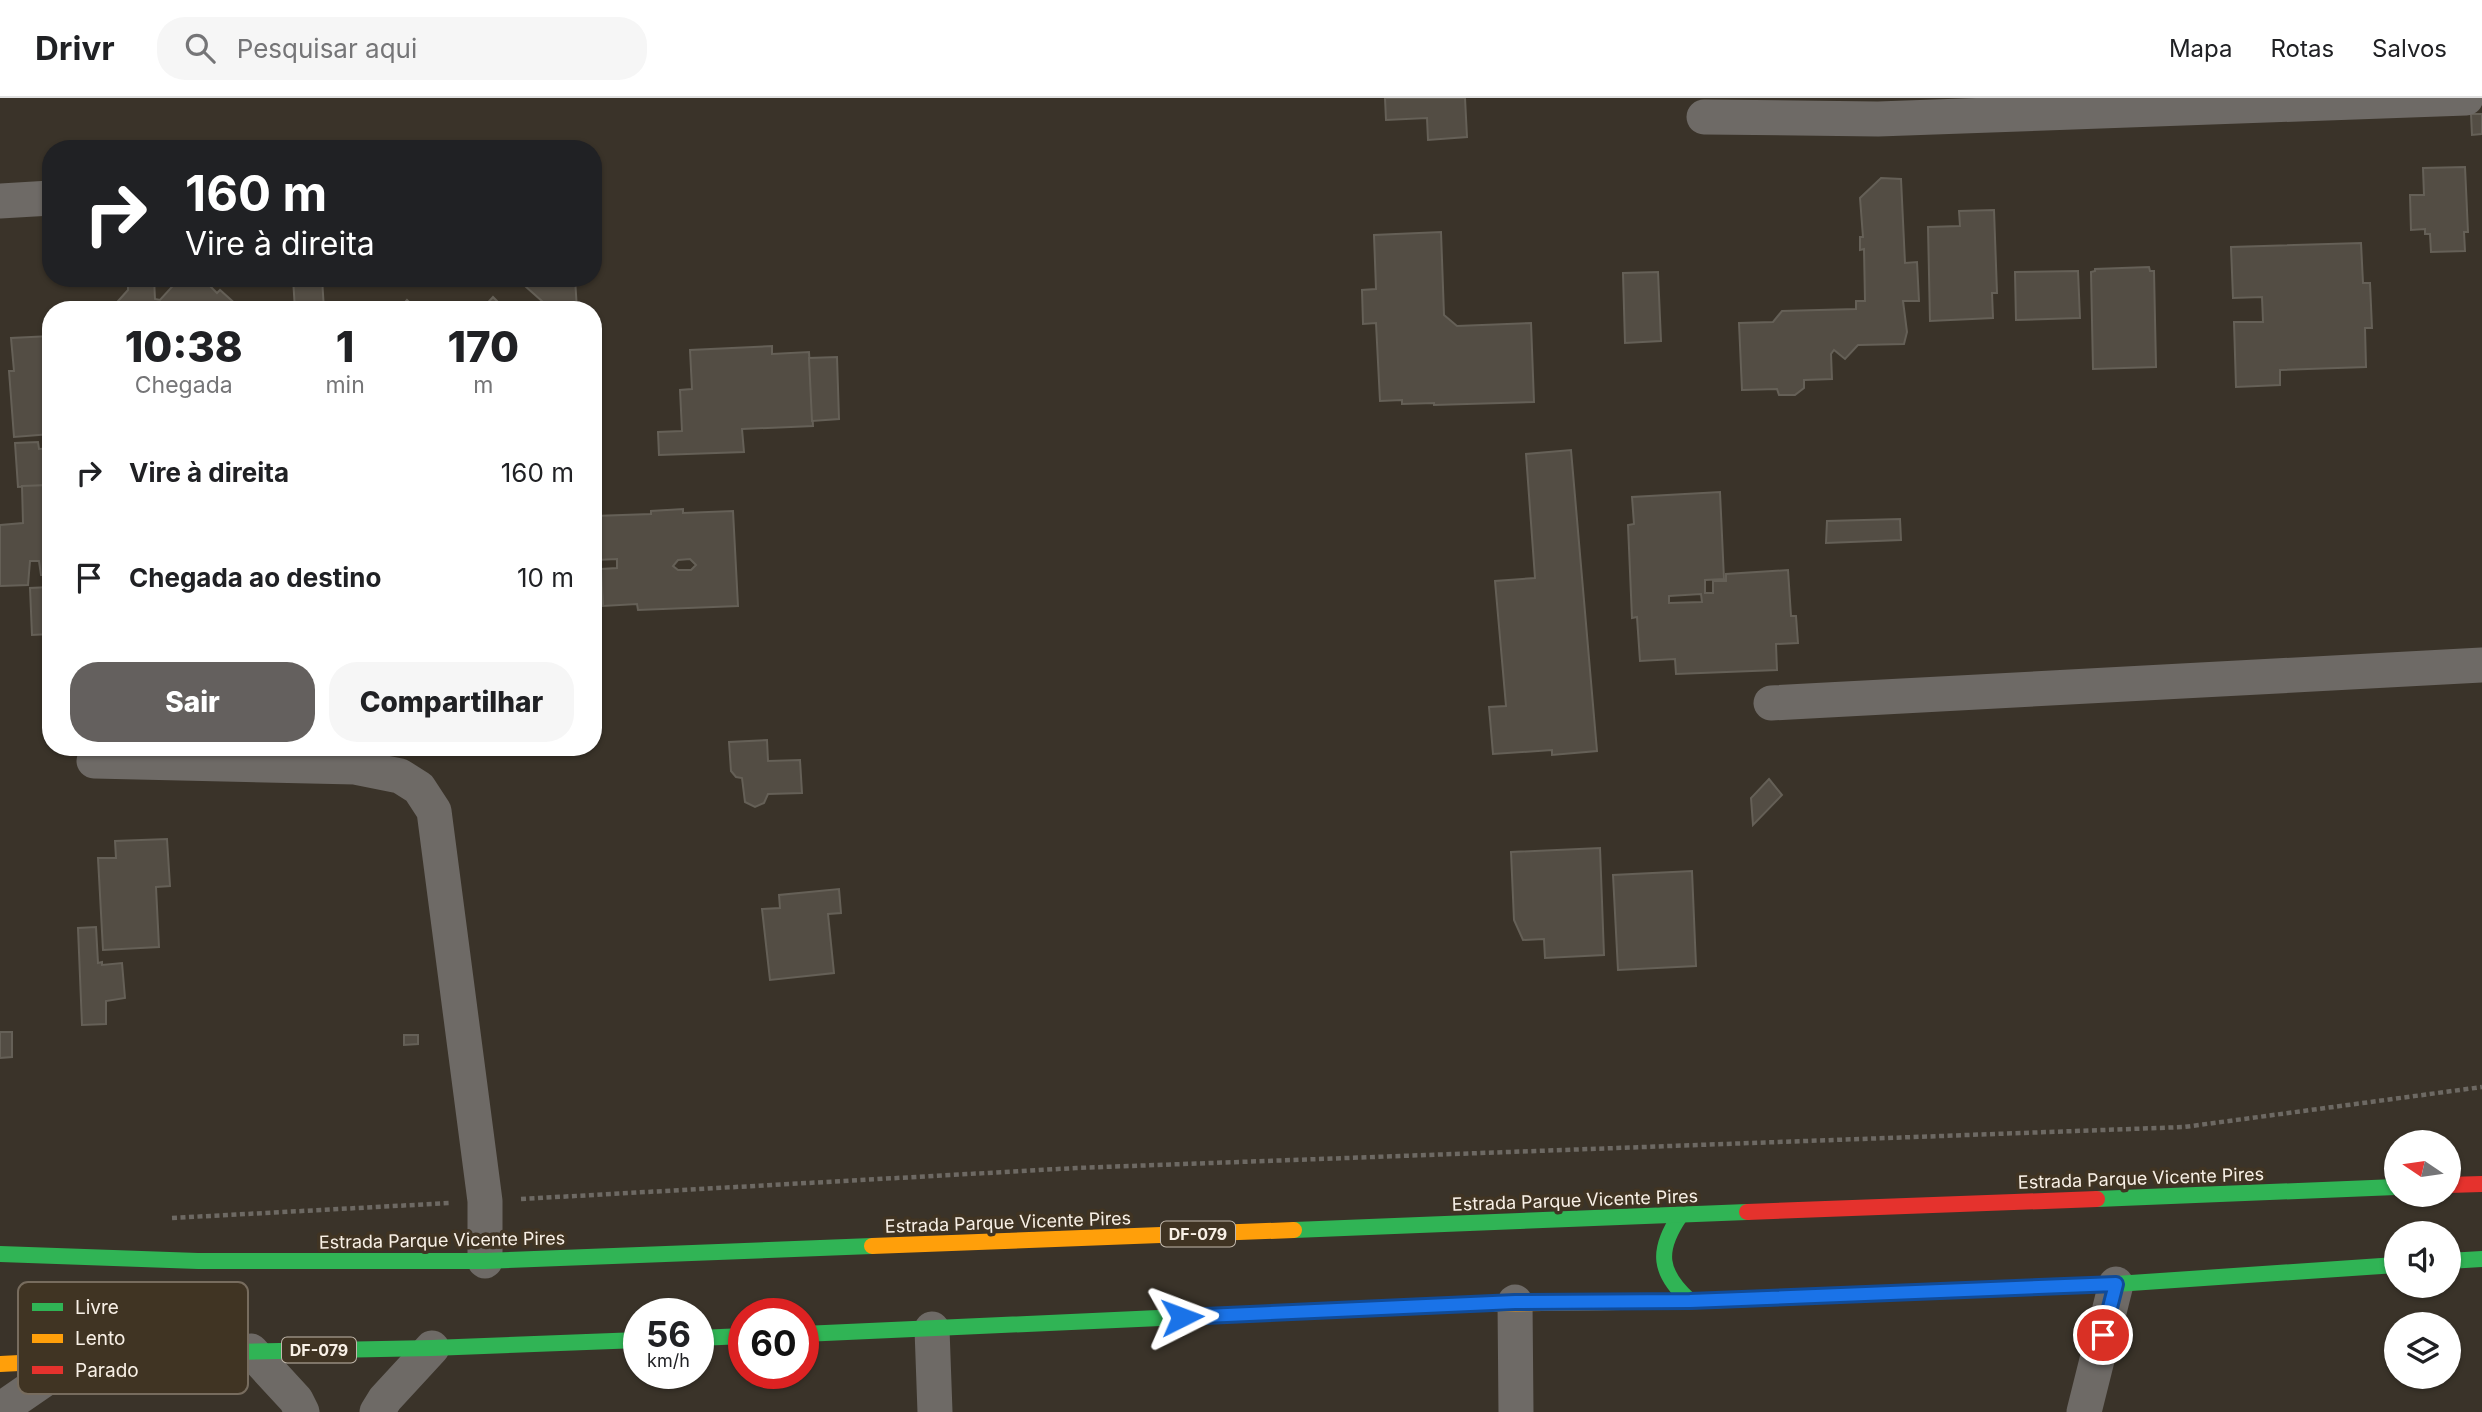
<!DOCTYPE html>
<html lang="pt">
<meta charset="utf-8">
<style>
body{margin:0;font-family:Inter,sans-serif;background:#f6f6f6;color:#202124;height:100vh;display:flex;flex-direction:column;font-size:26px;white-space:nowrap}
*{box-sizing:border-box;margin:0}
p{font-size:23px;color:#757577}
.icon{flex:none;width:38px;height:38px;fill:none;stroke:currentColor;stroke-width:2;stroke-linecap:round;stroke-linejoin:round}
.map{position:relative;flex:1;overflow:hidden}
.drawer{position:absolute;left:42px;top:203px;width:560px;height:455px;display:flex;flex-direction:column;background:#fff;border-radius:28px;box-shadow:0 2px 5px #0004}
.drawer>*{flex:none}
.hud{position:absolute;left:42px;top:42px;width:560px;height:147px;border-radius:28px;box-shadow:0 2px 5px #0004;background:#202124;color:#fff;overflow:hidden}
.needle{width:46px;rotate:283deg}
.fabs{position:absolute;left:2384px;top:1032px;display:grid;gap:14px}
.fabs a{display:grid;place-items:center;width:77px;height:77px;border-radius:50%;background:#fff;box-shadow:0 2px 5px #0004;font-size:35px}
.speed{position:absolute;left:623px;top:1200px;display:flex;gap:14px;font-size:35px;font-weight:700;text-align:center}
.speed>*{display:grid;place-content:center;width:91px;height:91px;border-radius:50%;background:#fff;box-shadow:0 2px 5px #0004;line-height:1}
.speed small{font-size:18px;font-weight:400}
.speed .limit{border:10px solid #d22;background:#fff;color:#111}
.pin{position:absolute;display:grid;place-items:center;width:60px;height:60px;color:#fff;margin:-30px;border:4px solid #fff;border-radius:50%;box-shadow:0 2px 7px #0007}
.me{position:absolute;width:77px;margin:-38px;rotate:87deg;stroke-linejoin:round;filter:drop-shadow(0 0 5px #0008)}
.turn{display:flex;align-items:center;gap:24px;height:147px;padding:0 28px;font-size:32px}
.turn .icon{width:91px;height:91px;stroke-width:2.5}
.turn b{display:block;font-size:49px;line-height:60px}
.eta{display:flex;justify-content:space-evenly;align-items:center;height:119px;text-align:center}
.eta b{font-size:42px;font-weight:800;line-height:49px}
.primary-button{display:flex;gap:14px;margin-top:auto;padding:14px 28px}
.primary-button a{flex:1;height:80px;border-radius:28px;background:#64605e;color:#fff;font-size:28px;font-weight:800;line-height:80px;text-align:center}
.primary-button a+a{background:#f6f6f6;color:#202124}
ul{padding:0;list-style:none}
li{display:flex;align-items:center;gap:21px;height:105px;padding:0 28px}
li div{flex:1}
li b{display:block;font-size:26px}
li em{font-style:normal}
header{display:flex;align-items:center;gap:42px;box-sizing:border-box;height:98px;padding:0 35px;background:#fff;border-bottom:2px solid #e0e0e0}
header strong{font-size:33px}
nav{display:flex;gap:38px;margin-inline-start:auto;font-size:24px}
.search{width:490px;height:63px;background:#f6f6f6;display:flex;align-items:center;gap:18px;box-sizing:border-box;padding:0 24px;border-radius:28px;color:#757577;font-size:26px}
.map>svg:first-child{display:block}
.building{fill:#534d44;stroke:#656057;stroke-width:2;fill-rule:evenodd}
.lines{fill:none;stroke-linecap:round;stroke-linejoin:round}
.path{stroke:#6d6963;stroke-width:4.5;stroke-dasharray:5 3.5;stroke-linecap:butt}
.street{stroke:#6e6a66;stroke-width:35}
.fast{stroke:#30b455;stroke-width:16}
.slow{stroke:#ff9f0a;stroke-width:16}
.jam{stroke:#e5322d;stroke-width:16}
.route-casing{stroke:#114b97;stroke-width:18}
.route{stroke:#1a73e8;stroke-width:12}
.labels{text-anchor:middle;dominant-baseline:central;stroke-width:7;stroke-linejoin:round;paint-order:stroke}
.shield{fill:#403423;stroke:#c1b8ac;stroke-width:2}
.shield-label{font-size:16px;font-weight:bold;fill:#f8f0e6}
.street-label{font-size:18px;fill:#f8f0e6;stroke:#403423}
.key{fill:#403423;stroke:#776c5e;stroke-width:2}
.key-label{font-size:19px;fill:#f8f0e6}
</style>
<header>
<strong>Drivr</strong>
<div class="search"><svg class="icon" aria-label="search" viewBox="0 0 24 24"><circle cx="10" cy="10" r="6"/><path d="M15 15l6 6"/></svg>Pesquisar aqui</div>
<nav><a>Mapa</a><a>Rotas</a><a>Salvos</a></nav>
</header>
<div class="map">
<svg width="2482" height="1314" viewBox="0 0 2482 1314">
<rect width="100%" height="100%" fill="#3a3329"/>
<!-- building -->
<g class="building">
<path d="M1385,0H1465L1467,39L1428,42L1427,20L1386,22Z"/>
<path d="M2471,16H2482V36L2472,37Z"/>
<path d="M2465,69L2468,134H2464L2465,153L2431,154L2430,136H2425V131L2411,132L2410,97H2424L2423,70Z"/>
<path d="M1881,80L1901,81L1905,165L1917,164L1919,203H1903L1907,234L1904,246L1858,247L1845,261L1834,252L1831,256L1832,281L1804,282V290L1795,297H1779L1777,291L1742,292L1739,225L1773,224L1782,213L1856,211V203H1865L1864,151L1860,152V139H1863L1860,100Z"/>
<path d="M1994,112L1997,195H1992L1993,220L1930,223L1928,129L1960,128L1959,113Z"/>
<path d="M1441,134L1444,217L1457,228L1531,225L1534,304L1434,307V305L1402,306V302L1380,303L1376,225L1363,226L1362,192L1376,191L1374,137Z"/>
<path d="M2361,145L2363,185H2370L2372,230H2365L2366,269L2280,272V287L2236,289L2234,224H2263L2262,199L2233,200L2231,149Z"/>
<path d="M2149,169L2150,173H2154L2156,269L2093,271L2091,174L2095,173V171Z"/>
<path d="M2078,173L2080,220L2016,222L2015,174Z"/>
<path d="M1658,174L1661,243L1625,245L1623,175Z"/>
<path d="M128,180H154L155,201L160,202L180,180H202L217,195L220,192L239,209L238,212H110L128,192Z"/>
<path d="M293,180H322L324,212H295Z"/>
<path d="M516,180H575L577,212H552Z"/>
<path d="M493,199L506,212H508H481Z"/>
<path d="M407,202L418,212H398Z"/>
<path d="M51,238V336L14,339L9,273H14L11,240Z"/>
<path d="M772,248V256L809,254L813,328L742,331L744,354L659,357L658,334L682,333L680,292L692,291L690,252Z"/>
<path d="M837,259L839,321L812,323L809,260Z"/>
<path d="M38,344L39,351L51,350V387L18,389L15,345Z"/>
<path d="M1571,352L1597,653L1552,657V652L1493,656L1489,609L1506,608L1495,483L1535,480L1526,356Z"/>
<path d="M51,387V477H41L39,463H30L28,487L0,488V427L23,425L22,388Z"/>
<path d="M1720,394L1724,481L1705,482V495H1713V483H1726V476L1788,472L1791,518H1796L1798,545L1776,546L1777,572L1676,576L1675,561L1640,563L1637,519L1632,520L1628,427L1634,426L1632,399ZM1701,496L1702,504L1669,505V498Z"/>
<path d="M683,411V415L733,413L738,508L638,512L637,506L603,508L601,471L617,470V461L596,462L594,418L651,416V413ZM690,461L696,467L691,472H678L673,468L678,462Z"/>
<path d="M1900,421L1901,442L1826,445L1827,423Z"/>
<path d="M50,489L51,536L32,537L30,490Z"/>
<path d="M767,642L768,663L800,662L802,695L768,696L764,705L755,709L745,704L742,680L736,679L731,673L729,644Z"/>
<path d="M1769,681L1782,697L1753,727L1751,700Z"/>
<path d="M167,741L170,788L156,789L159,849L103,852L98,760H116L115,743Z"/>
<path d="M1600,750L1604,857L1545,860L1544,841L1523,842L1514,822L1511,754Z"/>
<path d="M1692,773L1696,868L1618,872L1613,777Z"/>
<path d="M839,791L841,815L828,816L834,875L770,882L762,811L780,810L779,797Z"/>
<path d="M96,829L98,865L102,864V867L122,865L125,900L106,903V926L82,927L78,830Z"/>
<path d="M0,934H12V959L0,960Z"/>
<path d="M404,937H418V946L404,947Z"/>
</g>
<g class="lines">
<!-- path -->
<g class="path">
<path d="M521,1101L1076,1070L2184,1029L2482,989"/>
<path d="M172,1120L450,1105"/>
</g>
<!-- street -->
<g class="street">
<path d="M1704,19L1878,21L2466,0"/>
<path d="M0,103L51,100"/>
<path d="M1771,605L2482,567"/>
<path d="M94,663L355,669L400,678L419,690L434,713L485,1103V1163"/>
<path d="M1515,1204L1516,1314"/>
<path d="M932,1231L935,1314"/>
<path d="M251,1253L296,1302L302,1314"/>
<path d="M0,1312L71,1263"/>
<path d="M377,1314L385,1301L432,1250"/>
<path d="M2084,1314L2116,1186"/>
</g>
<!-- fast -->
<g class="fast">
<path d="M2097,1101L2396,1089"/>
<path d="M1680,1118C1656,1153 1659,1175 1690,1203"/>
<path d="M1294,1132L1747,1114"/>
<path d="M0,1156L198,1163H485L872,1148"/>
<path d="M2448,1163L2482,1161"/>
<path d="M1699,1203L2116,1186L2396,1167"/>
<path d="M803,1236L1469,1206"/>
<path d="M698,1240L744,1238"/>
<path d="M233,1254L432,1250L639,1242"/>
</g>
<!-- slow -->
<g class="slow">
<path d="M872,1148L1294,1132"/>
<path d="M1469,1206L1699,1203"/>
<path d="M0,1266L233,1254"/>
</g>
<!-- jam -->
<g class="jam">
<path d="M2448,1087L2482,1086"/>
<path d="M1747,1114L2097,1101"/>
</g>
</g>
<g class="lines">
<!-- route casing -->
<g class="route-casing">
<path id="route" d="M1182,1219L1515,1204L1690,1203L2116,1186L2103,1237"/>
</g>
<!-- route -->
<use href="#route" class="route"/>
</g>
<g class="labels">
<!-- shield labels -->
<g class="shield">
<rect x="1161" y="1123.5" width="74" height="25" rx="5"/>
<rect x="282" y="1239.5" width="74" height="25" rx="5"/>
</g>
<g class="shield-label">
<text x="1198" y="1136">DF-079</text>
<text x="319" y="1252">DF-079</text>
</g>
<!-- street labels -->
<g class="street-label">
<text transform="translate(2141 1080) rotate(-2)">Estrada Parque Vicente Pires</text>
<text transform="translate(1575 1102) rotate(-2)">Estrada Parque Vicente Pires</text>
<text transform="translate(1008 1124) rotate(-2)">Estrada Parque Vicente Pires</text>
<text transform="translate(442 1142) rotate(-1)">Estrada Parque Vicente Pires</text>
</g>
</g>
<!-- legend -->
<rect x="18" y="1184" width="230" height="112" rx="10" class="key"/>
<rect x="32" y="1205" width="31" height="8" fill="#30b455"/>
<rect x="32" y="1236" width="31" height="9" fill="#ff9f0a"/>
<rect x="32" y="1268" width="31" height="8" fill="#e5322d"/>
<g class="key-label">
<text x="75" y="1216">Livre</text>
<text x="75" y="1247">Lento</text>
<text x="75" y="1279">Parado</text>
</g>
</svg>
<div class="fabs">
<a><svg class="needle" viewBox="-14 -14 28 28"><path d="M0-13l5 13h-10z" fill="#e53935"/><path d="M0 13l5-13h-10z" fill="#757577"/></svg></a>
<a><svg class="icon" aria-label="sound" viewBox="0 0 24 24"><path d="M4 9h4l5-4v14l-5-4H4zM17 9q2 3 0 6"/></svg></a>
<a><svg class="icon" aria-label="layers" viewBox="0 0 24 24"><path d="M12 4l9 5-9 5-9-5zM3 14l9 5 9-5"/></svg></a>
</div>
<div class="speed"><div>56<small>km/h</small></div><div class="limit">60</div></div>
<div class="pin" style="left:2103px;top:1237px;background:#d93025"><svg class="icon" aria-label="arrive" viewBox="0 0 24 24"><path d="M6 21V4h12l-3 4 3 4H6"/></svg></div>
<svg class="me" style="left:1182px;top:1219px" viewBox="-20 -20 40 40"><path d="M0-17L14 15 0 8-14 15z" fill="#1a73e8" stroke="#fff" stroke-width="4"/></svg>
<div class="hud">
<div class="turn"><svg class="icon" aria-label="right" viewBox="0 0 24 24"><path d="M7 20v-9h11M14 6l5 5-5 5"/></svg><div><b>160 m</b>Vire à direita</div></div>
</div>
<section class="drawer">
<div class="eta">
<div><b>10:38</b><p>Chegada</p></div>
<div><b>1</b><p>min</p></div>
<div><b>170</b><p>m</p></div>
</div>
<ul>
<li><svg class="icon" aria-label="right" viewBox="0 0 24 24"><path d="M7 20v-9h11M14 6l5 5-5 5"/></svg><div><b>Vire à direita</b></div><em>160 m</em></li>
<li><svg class="icon" aria-label="arrive" viewBox="0 0 24 24"><path d="M6 21V4h12l-3 4 3 4H6"/></svg><div><b>Chegada ao destino</b></div><em>10 m</em></li>
</ul>
<div class="primary-button"><a>Sair</a><a>Compartilhar</a></div>
</section>
</div>
